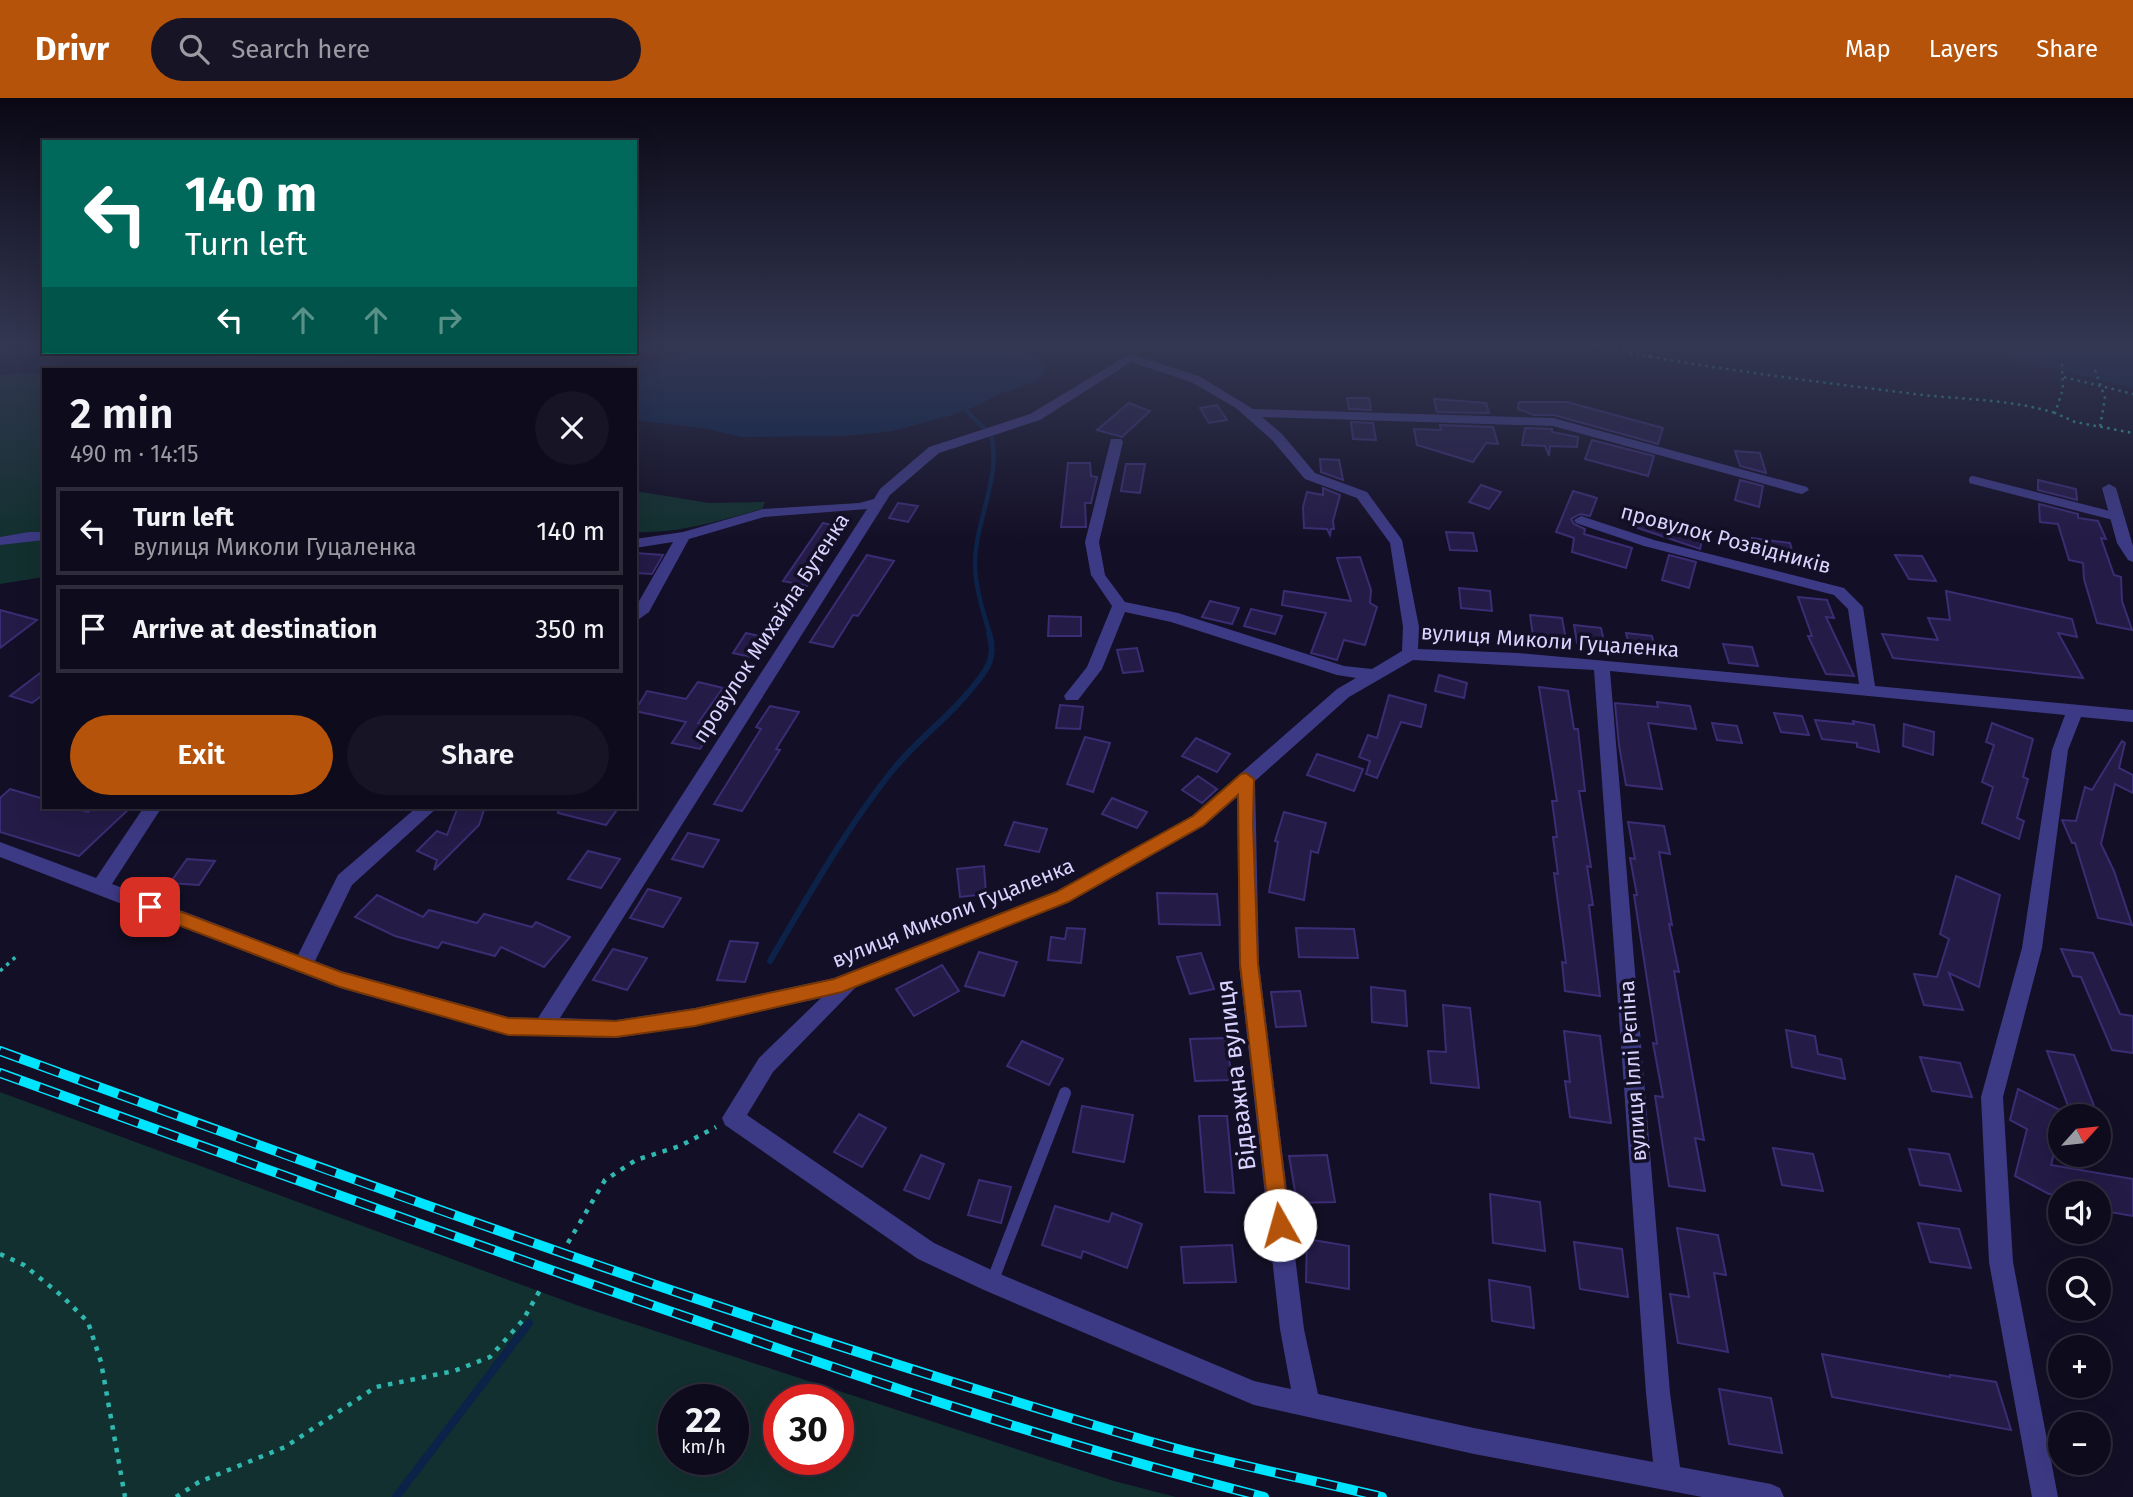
<!DOCTYPE html>
<meta charset="utf-8">
<style>
body{margin:0;font-family:"Fira Sans",sans-serif;background:#171425;color:#f1f3f6;height:100vh;display:flex;flex-direction:column;font-size:26px;white-space:nowrap}
*{box-sizing:border-box;margin:0}
p{font-size:23px;color:#9b9ba3}
.icon{flex:none;width:38px;height:38px;fill:none;stroke:currentColor;stroke-width:2;stroke-linecap:round;stroke-linejoin:round}
.map{position:relative;flex:1;overflow:hidden}
.panel{position:absolute;left:42px;top:270px;width:595px;height:441px;display:flex;flex-direction:column;background:#0e0b1c;border-radius:0px;box-shadow:0 7px 28px #0002,0 0 0 2px #2e2b3b}
.panel>*{flex:none}
.banner{position:absolute;left:42px;top:42px;width:595px;height:214px;border-radius:0px;box-shadow:0 7px 28px #0002,0 0 0 2px #2e2b3b;background:#00695c;color:#fff;overflow:hidden}
.needle{width:46px;rotate:63deg}
.tools{position:absolute;left:2048px;top:1006px;display:grid;gap:14px}
.tools a{display:grid;place-items:center;width:63px;height:63px;border-radius:50%;background:#0e0b1c;box-shadow:0 7px 28px #0002,0 0 0 2px #2e2b3b;font-size:35px}
.speed{position:absolute;left:658px;top:1286px;display:flex;gap:14px;font-size:35px;font-weight:700;text-align:center}
.speed>*{display:grid;place-content:center;width:91px;height:91px;border-radius:50%;background:#0e0b1c;box-shadow:0 7px 28px #0002,0 0 0 2px #2e2b3b;line-height:1}
.speed small{font-size:18px;font-weight:400}
.speed .limit{border:10px solid #d22;background:#fff;color:#111}
.pin{position:absolute;display:grid;place-items:center;width:60px;height:60px;color:#fff;margin:-30px;border-radius:14px;box-shadow:0 4px 10px #0006}
.me{position:absolute;width:77px;margin:-38px;rotate:353deg;stroke-linejoin:round;filter:drop-shadow(0 0 5px #0008)}
.turn{display:flex;align-items:center;gap:24px;height:147px;padding:0 28px;font-size:32px}
.turn .icon{width:91px;height:91px;stroke-width:2.5}
.turn b{display:block;font-size:49px;line-height:60px}
.lanes{display:flex;align-items:center;height:66px;padding:0 28px;background:#0003;justify-content:center;gap:35px;direction:ltr}
.lanes .off{opacity:.35}
.round{display:grid;place-items:center;flex:none;width:74px;height:74px;border-radius:37px;background:#171425}
.overview{display:flex;align-items:center;justify-content:space-between;height:119px;padding:0 28px}
h1{font-size:42px;font-weight:600;line-height:52px}
.primary-button{display:flex;gap:14px;margin-top:auto;padding:14px 28px}
.primary-button a{flex:1;height:80px;border-radius:42px;background:#b45309;color:#fff;font-size:28px;font-weight:600;line-height:80px;text-align:center}
.primary-button a+a{background:#171425;color:#f1f3f6}
ul{padding:0;list-style:none}
li{display:flex;align-items:center;gap:21px;height:88px;margin:0 14px 10px;padding:0 14px;border:4px solid #2e2b3b;border-radius:0px}
li div{flex:1}
li b{display:block;font-size:26px}
li em{font-style:normal}
header{display:flex;align-items:center;gap:42px;box-sizing:border-box;height:98px;padding:0 35px;background:#b45309;color:#fff}
header strong{font-size:33px}
nav{display:flex;gap:38px;margin-inline-start:auto;font-size:24px}
.search{width:490px;height:63px;background:#171425;display:flex;align-items:center;gap:18px;box-sizing:border-box;padding:0 24px;border-radius:38px;color:#9b9ba3;font-size:26px}
.map>svg:first-child{display:block}
.green{fill:#12302f;fill-rule:evenodd}
.water{fill:#0c2248}
.lines{fill:none;stroke-linecap:round;stroke-linejoin:round}
.stream-far2{stroke:#0c2248;stroke-width:4.5}
.stream-far1{stroke:#0c2248;stroke-width:6}
.stream{stroke:#0c2248;stroke-width:8}
.building{fill:#241b47;stroke:#3b2d73;stroke-width:2}
.path-far2{stroke:#2fb8b0;stroke-width:2.5;stroke-dasharray:2.5 4.5;stroke-linecap:butt}
.path-far1{stroke:#2fb8b0;stroke-width:3.5;stroke-dasharray:3.5 5;stroke-linecap:butt}
.path{stroke:#2fb8b0;stroke-width:4.5;stroke-dasharray:4.5 7;stroke-linecap:butt}
.lane-far1{stroke:#3d3a85;stroke-width:8}
.lane{stroke:#3d3a85;stroke-width:12}
.street{fill:#3d3a85;fill-rule:evenodd}
.rail-casing{stroke:#00e5ff;stroke-width:10}
.rail{stroke:#130f26;stroke-width:7;stroke-dasharray:21;stroke-linecap:butt}
.route{fill:#b45309;stroke:#753606;stroke-width:2}
.labels{text-anchor:middle;dominant-baseline:central;stroke-width:7;stroke-linejoin:round;paint-order:stroke}
.street-label{font-size:21px;fill:#d9d4ff;stroke:#130f26}
.near-street-label{font-size:24px;fill:#d9d4ff;stroke:#130f26}
</style>
<header>
<strong>Drivr</strong>
<div class="search"><svg class="icon" aria-label="search" viewBox="0 0 24 24"><circle cx="10" cy="10" r="6"/><path d="M15 15l6 6"/></svg>Search here</div>
<nav><a>Map</a><a>Layers</a><a>Share</a></nav>
</header>
<div class="map">
<svg width="2133" height="1399" viewBox="0 0 2133 1399">
<rect width="100%" height="100%" fill="#130f26"/>
<!-- green -->
<g class="green">
<path d="M32,275L44,277V479L0,486V277Z"/>
<path d="M635,393L709,405L765,404L762,411C722,422 677,436 635,434Z"/>
<path d="M0,994L582,1209L1114,1383L1176,1399H0ZM674,1302H733V1362H674ZM779,1302H838V1362H779Z"/>
</g>
<!-- water -->
<g class="water">
<path d="M710,248H1031L1027,253L1041,261L1045,269L1043,278L1033,285L998,296L981,306L953,317L892,333L845,338L742,339L702,330L635,322V271H626Z"/>
<path d="M1960,248H2133V290Z"/>
<path d="M64,254H438L332,264Z"/>
</g>
<g class="lines">
<!-- stream-far2 -->
<g class="stream-far2">
<path d="M960,307L986,332"/>
<path d="M990,536C983,515 975,489 975,466C975,423 1002,378 991,337"/>
</g>
<!-- stream-far1 -->
<path class="stream-far1" d="M770,863C808,798 845,732 892,673C914,645 944,623 967,596C984,575 998,563 989,535"/>
<!-- stream -->
<path class="stream" d="M396,1399L529,1225"/>
</g>
<!-- building -->
<g class="building">
<path d="M1347,300H1369L1371,312L1349,311Z"/>
<path d="M1434,301L1486,305L1489,315L1437,314Z"/>
<path d="M1519,304H1567L1663,330L1658,346L1554,317H1534L1518,311Z"/>
<path d="M1129,305L1150,313L1122,339L1097,332Z"/>
<path d="M1217,307L1227,322L1209,325L1200,310Z"/>
<path d="M1351,324L1373,325L1376,342L1353,341Z"/>
<path d="M1440,327L1493,329L1498,346L1486,345L1473,364L1417,347L1414,331L1441,332Z"/>
<path d="M1525,330L1552,331V334L1578,339L1577,349L1550,348L1549,358L1545,348L1522,347Z"/>
<path d="M1592,342L1654,358L1648,378L1585,361Z"/>
<path d="M1735,353L1760,355L1766,375L1740,368Z"/>
<path d="M1320,361L1339,362L1343,382L1321,374Z"/>
<path d="M1068,365H1090L1091,378L1097,379L1091,405H1085L1086,429H1061Z"/>
<path d="M1126,366H1145L1140,395L1121,393Z"/>
<path d="M1740,382L1763,388L1759,409L1735,402Z"/>
<path d="M2038,382L2076,391L2077,402L2038,392Z"/>
<path d="M1481,387L1501,394L1489,411L1469,404Z"/>
<path d="M1323,390L1340,397L1333,423L1334,431H1331L1330,437L1327,431L1304,430L1303,409L1307,394L1323,397Z"/>
<path d="M1573,393L1597,400L1590,418L1580,416L1571,421L1574,426L1585,431L1584,436L1632,450L1626,470L1572,454L1574,440L1556,434Z"/>
<path d="M898,405L918,408L908,424L889,420Z"/>
<path d="M2039,406L2078,416V420L2098,423L2106,441L2101,440L2114,477L2121,479L2122,503L2132,532L2097,525L2084,481L2083,465L2069,462L2058,426L2040,424Z"/>
<path d="M1640,413L1705,430L1700,451L1635,429Z"/>
<path d="M823,425L844,430L807,488L783,483Z"/>
<path d="M1446,434L1473,435L1477,453L1450,452Z"/>
<path d="M1752,440L1790,445L1795,464L1756,458Z"/>
<path d="M635,455L663,457L652,476L635,475Z"/>
<path d="M867,457L894,463L858,518L853,517L833,549L810,544Z"/>
<path d="M1669,457L1696,464L1689,490L1662,482Z"/>
<path d="M1895,457L1922,458L1936,483L1909,481Z"/>
<path d="M1360,459L1371,492L1370,505L1377,509L1365,547L1344,542L1337,562L1311,555L1326,515L1282,507L1284,493L1351,503L1337,460Z"/>
<path d="M1459,490L1490,493L1492,513L1461,510Z"/>
<path d="M1946,493L2072,521L2077,539L2058,535L2083,580L1893,560L1882,536L1938,542L1928,520L1950,522Z"/>
<path d="M1798,499L1827,502L1834,520L1826,519L1854,578L1826,576L1808,538H1812Z"/>
<path d="M1210,503L1239,510L1232,526L1202,519Z"/>
<path d="M1251,511L1282,518L1275,536L1244,528Z"/>
<path d="M0,512L37,522L0,550Z"/>
<path d="M1530,517L1562,520L1566,542L1533,538Z"/>
<path d="M1049,518L1081,519V538H1048Z"/>
<path d="M1574,527L1601,530L1605,548L1577,545Z"/>
<path d="M746,535L773,541L760,561L733,555Z"/>
<path d="M1626,535L1652,538L1656,555L1630,552Z"/>
<path d="M1723,546L1752,549L1758,568L1729,565Z"/>
<path d="M1137,550L1143,573L1123,575L1117,552Z"/>
<path d="M44,572V596L32,605L10,598Z"/>
<path d="M1439,577L1467,585L1464,600L1435,593Z"/>
<path d="M698,584L723,590L698,625L715,629L700,651L672,645L686,624L635,613L647,593L686,601Z"/>
<path d="M1539,589L1568,593L1574,631H1578L1585,693H1579L1591,769L1587,768L1593,807H1589L1600,898L1565,893L1562,864L1566,865L1554,775L1558,776L1553,739H1557L1552,703H1557Z"/>
<path d="M1389,597L1426,607L1421,629L1401,624L1377,680L1366,676L1370,663L1359,659L1368,637L1377,640Z"/>
<path d="M1657,604L1690,608L1696,631L1648,625L1662,691L1626,687L1619,647L1615,605L1658,609Z"/>
<path d="M1060,607L1083,609L1080,631L1056,630Z"/>
<path d="M770,608L799,614L776,651L780,652L742,713L714,706L761,631L756,629Z"/>
<path d="M1774,615L1802,618L1809,637L1781,634Z"/>
<path d="M1815,622L1854,626L1853,623L1874,627L1879,654L1857,649V645L1822,641Z"/>
<path d="M1712,625L1737,628L1742,645L1717,642Z"/>
<path d="M1992,625L2033,641L2023,679L2028,681L2017,720L2024,723L2019,741L1982,725L1993,689L1982,684L1994,647L1986,644Z"/>
<path d="M1904,626L1934,634L1933,657L1903,648Z"/>
<path d="M1085,639L1110,645L1093,694L1067,686Z"/>
<path d="M1196,640L1230,656L1217,674L1182,658Z"/>
<path d="M2122,643L2125,645L2119,670L2133,677V695L2115,686L2101,746L2114,773L2132,827L2098,820L2075,745H2072L2062,722L2076,723L2085,689L2092,692Z"/>
<path d="M1317,656L1363,671L1354,693L1307,677Z"/>
<path d="M1198,678L1217,691L1202,705L1182,692Z"/>
<path d="M10,691L44,701V709H71L88,714L94,709H131L79,758L0,734V700Z"/>
<path d="M1112,700L1147,714L1137,730L1102,716Z"/>
<path d="M458,709H485L479,727L434,772L437,762L417,753L437,733L447,737Z"/>
<path d="M559,709H619L606,727L558,715Z"/>
<path d="M1284,714L1326,725L1318,755L1311,753L1304,802L1269,794L1278,744L1275,743Z"/>
<path d="M1014,724L1047,731L1039,754L1005,747Z"/>
<path d="M1628,724L1664,728L1670,756L1659,754L1672,827L1669,826L1679,874L1674,873L1704,1042L1695,1040L1705,1093L1669,1088L1655,998L1663,999L1653,945L1657,946L1634,797H1637L1630,760L1635,761Z"/>
<path d="M688,735L719,742L703,769L672,761Z"/>
<path d="M588,753L620,761L601,790L568,781Z"/>
<path d="M187,761L215,763L199,787L170,785Z"/>
<path d="M984,768L986,796L960,799L957,771Z"/>
<path d="M1956,778L2000,797L1979,889L1949,875L1963,912L1924,907L1914,876L1937,879L1949,841L1940,836Z"/>
<path d="M648,791L681,800L663,829L630,820Z"/>
<path d="M1157,795L1217,796L1220,827L1159,826Z"/>
<path d="M377,797L423,819L429,812L477,825L484,816L532,829L536,824L570,839L544,869L501,849L495,858L442,844L438,850L395,838L355,819Z"/>
<path d="M1067,830L1085,831L1081,865L1048,862L1051,839L1065,841Z"/>
<path d="M1296,830L1354,831L1358,860L1299,859Z"/>
<path d="M730,843L758,845L745,884L717,882Z"/>
<path d="M613,851L647,860L627,892L593,882Z"/>
<path d="M2061,851L2093,855L2120,916L2133,918V955L2112,952L2081,879L2073,878Z"/>
<path d="M979,854L1017,864L1004,898L965,888Z"/>
<path d="M1201,855L1214,891L1190,896L1177,859Z"/>
<path d="M942,867L959,893L914,918L896,891Z"/>
<path d="M1371,889L1405,893L1407,928L1372,924Z"/>
<path d="M1300,893L1306,928L1276,929L1271,894Z"/>
<path d="M1443,907L1470,910L1479,990L1431,985L1428,953L1446,954Z"/>
<path d="M1786,932L1815,938L1818,956L1841,961L1845,981L1792,969Z"/>
<path d="M1564,933L1600,938L1611,1025L1570,1019L1565,983L1570,984Z"/>
<path d="M1226,940L1232,982L1195,983L1190,941Z"/>
<path d="M1022,943L1063,961L1049,987L1007,968Z"/>
<path d="M2047,953L2074,957L2098,1018H2072Z"/>
<path d="M1920,959L1960,965L1972,999L1932,993Z"/>
<path d="M2018,991L2064,1014L2063,1018H2060V1031L2051,1067L2133,1081V1118L2098,1112V1096H2049L2015,1078L2027,1031L2010,1022Z"/>
<path d="M1082,1008L1133,1017L1124,1064L1073,1054Z"/>
<path d="M859,1016L886,1030L862,1069L834,1054Z"/>
<path d="M1199,1018H1227L1234,1095L1205,1094Z"/>
<path d="M1773,1050L1813,1056L1823,1093L1782,1087Z"/>
<path d="M1909,1051L1949,1056L1961,1093L1920,1087Z"/>
<path d="M921,1057L944,1066L929,1101L904,1092Z"/>
<path d="M1327,1057L1335,1104L1297,1105L1289,1058Z"/>
<path d="M979,1082L1011,1089L1001,1125L968,1117Z"/>
<path d="M1490,1096L1540,1104L1545,1153L1493,1145Z"/>
<path d="M1055,1108L1109,1124L1112,1115L1142,1126L1127,1170L1083,1153L1081,1160L1042,1147Z"/>
<path d="M1918,1125L1959,1131L1971,1170L1930,1164Z"/>
<path d="M1677,1130L1718,1137L1726,1177L1714,1175L1728,1254L1678,1245L1670,1196L1689,1199Z"/>
<path d="M1307,1141L1349,1148V1191L1306,1184Z"/>
<path d="M1574,1144L1622,1151L1628,1199L1580,1191Z"/>
<path d="M1232,1147L1236,1184L1184,1185L1181,1149Z"/>
<path d="M1489,1182L1530,1189L1534,1230L1492,1223Z"/>
<path d="M1822,1256L1950,1279V1277L1996,1284L2011,1332L1832,1299Z"/>
<path d="M1719,1291L1771,1300L1782,1355L1729,1346Z"/>
</g>
<g class="lines">
<!-- path-far2 -->
<g class="path-far2">
<path d="M1595,248C1698,269 1803,282 1907,295C1957,302 2007,300 2055,315"/>
<path d="M1649,259L1652,248"/>
<path d="M2062,266L2063,291L2055,315L2075,324L2133,335"/>
<path d="M2095,272L2105,300L2100,329"/>
<path d="M2064,279L2133,296"/>
</g>
<!-- path-far1 -->
<path class="path-far1" d="M0,873L19,856"/>
<!-- path -->
<g class="path">
<path d="M562,1155L605,1082L636,1062L680,1048L716,1029"/>
<path d="M0,1156L24,1167L62,1198L88,1224L101,1264L125,1399"/>
<path d="M176,1399L199,1384L285,1349L376,1289L454,1273L490,1259L523,1222L540,1192"/>
</g>
<!-- lane-far1 -->
<path class="lane-far1" d="M1973,382L2117,419"/>
<!-- lane -->
<path class="lane" d="M992,1184L1065,995"/>
<!-- street -->
<g class="street">
<path d="M1130,256L1199,278L1253,311L1553,320L1807,389L1809,392L1802,396L1797,395L1553,328L1262,319L1282,336L1315,375L1367,394L1402,442L1419,529L1418,551L1518,555L1859,586L1848,511L1834,497L1644,448L1576,425L1574,422L1581,418L1654,442L1844,490L1863,509L1875,588L2133,612V624L2081,619L2068,652L2042,850L2003,999L2013,1164L2058,1399H2032L1989,1164L1981,999L2022,850L2052,652L2065,617L1610,573L1670,1295L1680,1369L1771,1386L1780,1390L1784,1399H1702L1474,1356L1254,1307L984,1192L918,1161L725,1027L722,1020L759,960L821,900L695,928L616,940L508,937L340,890L0,759V744L96,780L144,709H162L112,786L298,857L338,777L417,709H438L352,787L315,863L341,873L508,919L538,920L867,411L764,419L689,441L649,514L635,524V510L673,444L635,450V441L683,434L763,411L859,405L874,401L880,391L929,349L1030,316ZM1131,264L1191,284L1236,310L1272,342L1305,381L1357,400L1390,445L1403,529L1402,553L1372,571L1344,568L1178,515L1125,504L1105,477L1099,444L1123,344L1121,341H1111L1085,444L1091,477L1112,508L1087,569L1064,598L1066,602H1078L1102,571L1125,514L1171,524L1337,577L1356,580L1337,591L1192,718L1055,794L834,880L695,910L616,922L560,920L890,397L939,355L1040,322ZM1413,562L1594,572L1646,1295L1653,1364L1474,1330L1318,1296L1304,1231L1259,866L1255,683L1349,599ZM1237,699L1239,866L1280,1231L1291,1291L1254,1283L1000,1176L934,1145L747,1017L773,974L857,888L1069,804L1204,728Z"/>
<path d="M2109,386L2116,390L2133,448V464L2128,462L2117,445L2102,390Z"/>
<path d="M29,434H44V442L0,447V439Z"/>
</g>
<!-- rail casing -->
<g class="rail-casing">
<g id="rail">
<path d="M0,953C375,1090 750,1227 1134,1339C1215,1363 1299,1379 1382,1399"/>
<path d="M0,975C223,1056 445,1136 669,1213C866,1281 1062,1348 1264,1399"/>
</g>
</g>
<!-- rail -->
<use href="#rail" class="rail"/>
</g>
<!-- sky -->
<linearGradient id="sky" x2="0" y2="1"><stop stop-color="#0a0815"/><stop offset="0.56" stop-color="#333752"/><stop offset="1" stop-color="#333752" stop-opacity="0"/></linearGradient>
<rect width="2133" height="443" fill="url(#sky)"/>
<!-- route -->
<path class="route" d="M1246,675L1254,681L1253,726L1258,866L1290,1127L1287,1134L1280,1137L1273,1134L1270,1127L1240,866L1238,697L1204,727L1068,804L842,894L695,928L616,939L508,937L340,889L144,814L142,809L144,804L150,802L341,874L508,920L616,923L695,911L834,881L1056,794L1193,718L1241,676Z"/>
<g class="labels">
<!-- street labels -->
<g class="street-label">
<text transform="translate(1726 441) rotate(15)">провулок Розвідників</text>
<text transform="translate(771 530) rotate(-57)">провулок Михайла Бутенка</text>
<text transform="translate(1550 543) rotate(4)">вулиця Миколи Гуцаленка</text>
<text transform="translate(953 815) rotate(-22)">вулиця Миколи Гуцаленка</text>
<text transform="translate(1633 973) rotate(-94)">вулиця Іллі Рєпіна</text>
</g>
<!-- near-street labels -->
<g class="near-street-label">
<text transform="translate(1236 977) rotate(-97)">Відважна вулиця</text>
</g>
</g>
</svg>
<div class="tools">
<a><svg class="needle" viewBox="-14 -14 28 28"><path d="M0-13l5 13h-10z" fill="#e53935"/><path d="M0 13l5-13h-10z" fill="#9b9ba3"/></svg></a>
<a><svg class="icon" aria-label="sound" viewBox="0 0 24 24"><path d="M4 9h4l5-4v14l-5-4H4zM17 9q2 3 0 6"/></svg></a>
<a><svg class="icon" aria-label="search" viewBox="0 0 24 24"><circle cx="10" cy="10" r="6"/><path d="M15 15l6 6"/></svg></a>
<a>+</a>
<a>−</a>
</div>
<div class="speed"><div>22<small>km/h</small></div><div class="limit">30</div></div>
<div class="pin" style="left:150px;top:809px;background:#d93025"><svg class="icon" aria-label="arrive" viewBox="0 0 24 24"><path d="M6 21V4h12l-3 4 3 4H6"/></svg></div>
<svg class="me" style="left:1280px;top:1127px" viewBox="-20 -20 40 40"><circle r="19" fill="#fff"/><path d="M0-13L10 11 0 6-10 11z" fill="#b45309"/></svg>
<div class="banner">
<div class="turn"><svg class="icon" aria-label="left" viewBox="0 0 24 24"><path d="M17 20v-9H6M10 6l-5 5 5 5"/></svg><div><b>140 m</b>Turn left</div></div>
<div class="lanes"><svg class="icon" aria-label="left" viewBox="0 0 24 24"><path d="M17 20v-9H6M10 6l-5 5 5 5"/></svg><svg class="icon off" aria-label="ahead" viewBox="0 0 24 24"><path d="M12 20V5M6 11l6-6 6 6"/></svg><svg class="icon off" aria-label="ahead" viewBox="0 0 24 24"><path d="M12 20V5M6 11l6-6 6 6"/></svg><svg class="icon off" aria-label="right" viewBox="0 0 24 24"><path d="M7 20v-9h11M14 6l5 5-5 5"/></svg></div>
</div>
<section class="panel">
<div class="overview"><div><h1>2 min</h1><p>490 m · 14:15</p></div><a class="round"><svg class="icon" aria-label="close" viewBox="0 0 24 24"><path d="M6 6l12 12M18 6L6 18"/></svg></a></div>
<ul>
<li><svg class="icon" aria-label="left" viewBox="0 0 24 24"><path d="M17 20v-9H6M10 6l-5 5 5 5"/></svg><div><b>Turn left</b><p>вулиця Миколи Гуцаленка</p></div><em>140 m</em></li>
<li><svg class="icon" aria-label="arrive" viewBox="0 0 24 24"><path d="M6 21V4h12l-3 4 3 4H6"/></svg><div><b>Arrive at destination</b></div><em>350 m</em></li>
</ul>
<div class="primary-button"><a>Exit</a><a>Share</a></div>
</section>
</div>
